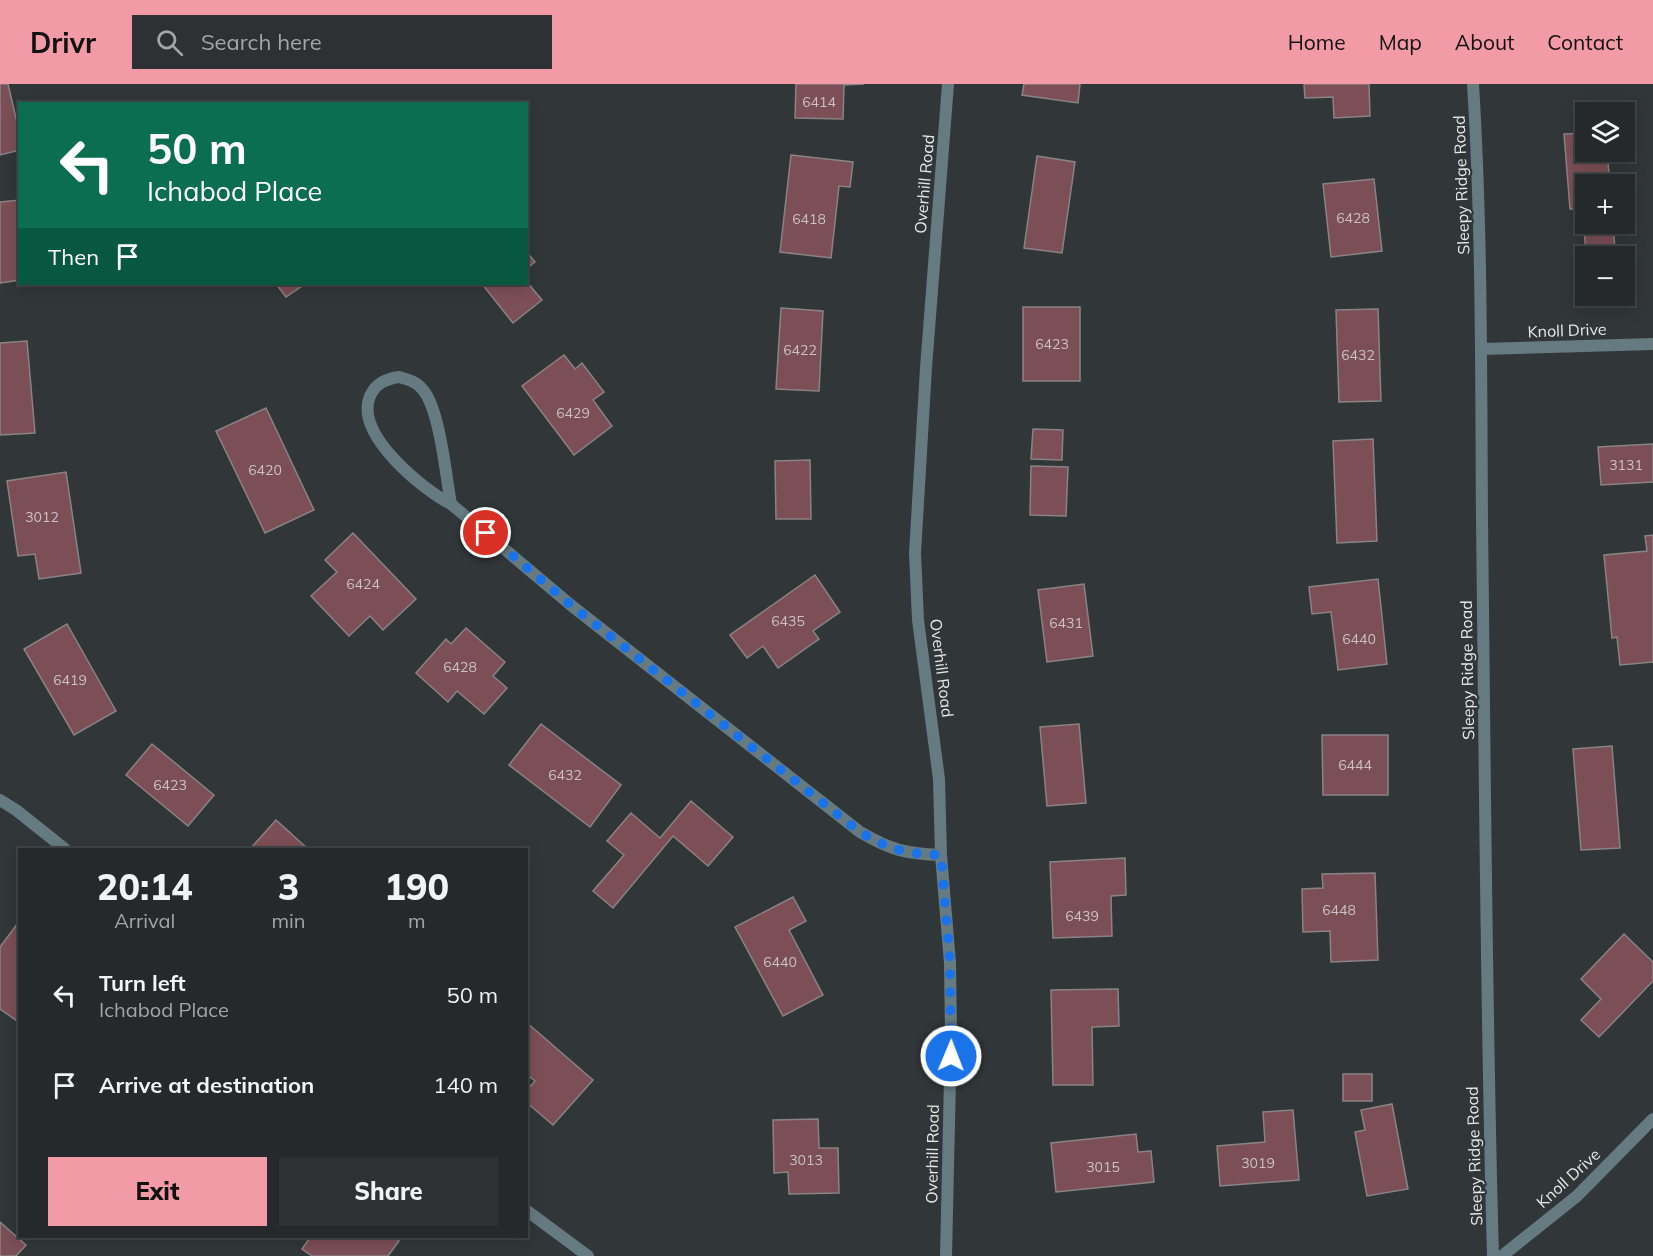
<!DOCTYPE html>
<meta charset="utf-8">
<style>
body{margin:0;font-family:Mulish,sans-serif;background:#2d3133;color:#f1f3f6;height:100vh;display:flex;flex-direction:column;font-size:22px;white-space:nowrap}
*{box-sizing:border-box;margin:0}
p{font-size:20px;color:#a3a6a9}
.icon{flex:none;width:33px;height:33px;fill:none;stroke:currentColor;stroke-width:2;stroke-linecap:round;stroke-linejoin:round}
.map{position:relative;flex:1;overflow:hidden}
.side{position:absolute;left:18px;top:764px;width:510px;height:390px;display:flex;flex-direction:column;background:#25292b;border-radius:0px;box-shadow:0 3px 15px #0003,0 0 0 2px #424547}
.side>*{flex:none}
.hud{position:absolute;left:18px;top:18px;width:510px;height:183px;border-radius:0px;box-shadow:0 3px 15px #0003,0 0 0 2px #424547;background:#0b6e4f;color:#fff;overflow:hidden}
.controls{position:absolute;left:1575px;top:18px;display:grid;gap:12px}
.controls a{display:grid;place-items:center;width:60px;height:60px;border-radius:0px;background:#25292b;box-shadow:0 3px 15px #0003,0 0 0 2px #424547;font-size:30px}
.pin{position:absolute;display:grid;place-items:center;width:51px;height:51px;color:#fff;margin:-26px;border:3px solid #fff;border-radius:50%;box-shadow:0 2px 6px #0007}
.me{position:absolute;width:66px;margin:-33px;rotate:1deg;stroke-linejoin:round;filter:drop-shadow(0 0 4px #0008)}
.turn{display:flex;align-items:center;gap:21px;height:126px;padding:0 30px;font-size:27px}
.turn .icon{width:78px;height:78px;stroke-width:2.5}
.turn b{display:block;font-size:42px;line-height:51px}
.then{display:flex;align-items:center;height:57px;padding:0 30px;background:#0003;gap:12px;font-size:22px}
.eta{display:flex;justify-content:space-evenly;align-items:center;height:102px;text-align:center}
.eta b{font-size:36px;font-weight:800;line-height:42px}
.cta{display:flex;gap:12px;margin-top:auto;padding:12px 30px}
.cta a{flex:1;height:69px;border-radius:0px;background:#f39aa7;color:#111;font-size:24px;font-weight:800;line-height:69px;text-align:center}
.cta a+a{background:#2d3133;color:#f1f3f6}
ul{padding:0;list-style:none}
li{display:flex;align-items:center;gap:18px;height:90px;padding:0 30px}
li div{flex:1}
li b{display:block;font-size:22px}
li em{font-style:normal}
header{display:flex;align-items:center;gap:36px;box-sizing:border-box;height:84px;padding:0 30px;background:#f39aa7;color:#111}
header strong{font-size:28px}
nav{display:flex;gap:33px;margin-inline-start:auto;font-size:21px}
.search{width:420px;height:54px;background:#2d3133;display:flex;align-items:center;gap:15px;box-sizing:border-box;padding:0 21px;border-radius:0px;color:#a3a6a9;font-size:22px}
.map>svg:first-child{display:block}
.building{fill:#7b4f55;stroke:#8a8384;stroke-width:1.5}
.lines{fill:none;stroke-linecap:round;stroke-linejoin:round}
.minor{stroke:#667a82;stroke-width:12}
.route{stroke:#1a73e8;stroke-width:10;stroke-dasharray:0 18}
.labels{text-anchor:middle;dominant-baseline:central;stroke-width:4.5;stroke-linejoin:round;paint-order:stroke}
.number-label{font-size:14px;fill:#cac2c5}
.street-label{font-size:16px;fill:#e5e9ea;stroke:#313739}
</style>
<header>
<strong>Drivr</strong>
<div class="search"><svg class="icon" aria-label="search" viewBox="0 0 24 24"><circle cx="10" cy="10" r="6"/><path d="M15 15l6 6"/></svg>Search here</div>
<nav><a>Home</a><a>Map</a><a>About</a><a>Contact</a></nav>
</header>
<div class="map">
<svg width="1653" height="1172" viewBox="0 0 1653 1172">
<rect width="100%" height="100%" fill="#313739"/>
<!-- building -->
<g class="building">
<path d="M0,0H8L20,51V66L0,71Z"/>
<path d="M796,0H864L844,1L843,35L795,34Z"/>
<path d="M1024,0H1080L1078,19L1022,11Z"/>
<path d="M1304,0H1369L1370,32L1334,34L1333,13L1305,14Z"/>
<path d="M1586,49V68H1607L1610,100H1586V140H1613L1615,165L1586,168L1582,125H1570L1564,50Z"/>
<path d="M791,71L853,78L850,103L839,102L831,174L780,168Z"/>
<path d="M1037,72L1075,78L1062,169L1024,164Z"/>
<path d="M1374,95L1382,167L1331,173L1323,100Z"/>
<path d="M20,116V196L0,199V118Z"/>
<path d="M526,167L535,178L526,185Z"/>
<path d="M526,197L542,216L513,239L482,200H526Z"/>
<path d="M276,200H305L286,213Z"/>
<rect x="1023" y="223" width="57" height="74"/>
<path d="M781,224L823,227L819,307L776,305Z"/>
<path d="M1378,225L1381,317L1339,318L1336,226Z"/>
<path d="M27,257L35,349L0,351V259Z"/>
<path d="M564,271L575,285L582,279L604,308L593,316L612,342L574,371L522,302Z"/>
<path d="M266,324L314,426L265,449L216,347Z"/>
<path d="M1033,345L1063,346L1062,376L1031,375Z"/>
<path d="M1373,355L1377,457L1337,459L1333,357Z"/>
<path d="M1653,360V398L1601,401L1598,363Z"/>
<path d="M810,376L811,435H776L775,377Z"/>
<path d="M1031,382L1068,383L1066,432L1030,431Z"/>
<path d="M66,388L81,489L39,495L35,470L18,472L7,397Z"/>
<path d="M353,449L416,515L383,546L370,532L349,552L311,512L337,488L325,476Z"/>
<path d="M1653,451V578L1620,581L1617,553L1612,554L1604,471L1647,467L1645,452Z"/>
<path d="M815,491L840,528L813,547L819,555L778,584L763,562L747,574L730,551Z"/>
<path d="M1378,495L1387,580L1338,586L1331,528L1312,530L1309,503Z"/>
<path d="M1084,500L1093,572L1047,578L1038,506Z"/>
<path d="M67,540L116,627L74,651L24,565Z"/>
<path d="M466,544L505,578L493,592L507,604L484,630L457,607L448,618L416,589L446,555L451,560Z"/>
<path d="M541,640L621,701L590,743L509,681Z"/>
<path d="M1079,640L1086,719L1047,722L1040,643Z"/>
<path d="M1322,651H1388V711H1323Z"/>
<path d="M152,660L214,711L188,742L126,691Z"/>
<path d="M1612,662L1620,764L1581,766L1573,665Z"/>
<path d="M691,717L733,753L708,782L673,752L613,824L593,807L624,771L607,757L631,729L660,754Z"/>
<path d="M276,736L308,765H250Z"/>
<path d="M1125,774L1126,811L1111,812L1112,852L1053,854L1050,778Z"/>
<path d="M1375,789L1378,876L1331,878L1330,847L1303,848L1302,805L1323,804L1322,790Z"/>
<path d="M793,813L806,837L789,846L823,911L783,932L735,843Z"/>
<path d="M18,839L20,840V939L0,925V863Z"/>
<path d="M1624,850L1653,878V897L1599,953L1581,936L1601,915L1581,895Z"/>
<path d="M1118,905L1119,942L1092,943L1093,1001H1053L1051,906Z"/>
<path d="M526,938L593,996L553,1041L526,1018V1007L535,997L526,990Z"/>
<rect x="1343" y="990" width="29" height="27"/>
<path d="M1392,1020L1408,1105L1367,1112L1355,1048L1365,1046L1361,1026Z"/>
<path d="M1293,1026L1299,1096L1220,1102L1217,1062L1265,1058L1263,1028Z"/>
<path d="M818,1035L819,1064H838L839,1109L789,1110L788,1088L774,1089L773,1036Z"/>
<path d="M1136,1050L1138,1068L1151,1067L1154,1098L1056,1108L1051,1059Z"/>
<path d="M0,1138L26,1161L16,1172H0Z"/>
<path d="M311,1152H393L399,1157L388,1172H312L302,1165Z"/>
</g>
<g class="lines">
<!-- minor -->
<g class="minor">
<path d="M1473,0C1482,145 1481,290 1482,436C1485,681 1486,927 1493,1172"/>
<path d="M1482,265L1653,260"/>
<path d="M399,293C410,296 417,298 423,306C440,326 446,393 451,420C422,405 354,350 370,312C376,299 386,295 399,293Z"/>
<path d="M451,420L572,522L860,748C891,766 906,770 941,771"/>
<path d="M0,716L16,726L65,765"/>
<path d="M526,1126L588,1172"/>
<path d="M946,1172L951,950L950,879L941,771L939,695L918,536L915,469L926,284L948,0"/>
<path d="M1502,1172L1577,1112L1653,1035"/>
</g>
</g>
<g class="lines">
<!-- route -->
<path class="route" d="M486,449L572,522L860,748C891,766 906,770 941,771L950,879L951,972"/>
</g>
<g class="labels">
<!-- number labels -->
<g class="number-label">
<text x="819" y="18">6414</text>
<text x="1353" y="134">6428</text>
<text x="809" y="135">6418</text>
<text x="1052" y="260">6423</text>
<text x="800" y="266">6422</text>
<text x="1358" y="271">6432</text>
<text x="573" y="329">6429</text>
<text x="1626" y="381">3131</text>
<text x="265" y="386">6420</text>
<text x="42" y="433">3012</text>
<text x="363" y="500">6424</text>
<text x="788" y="537">6435</text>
<text x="1066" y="539">6431</text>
<text x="1359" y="555">6440</text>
<text x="460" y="583">6428</text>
<text x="70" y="596">6419</text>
<text x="1355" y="681">6444</text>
<text x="565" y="691">6432</text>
<text x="170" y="701">6423</text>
<text x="1339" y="826">6448</text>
<text x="1082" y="832">6439</text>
<text x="780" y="878">6440</text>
<text x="806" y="1076">3013</text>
<text x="1258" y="1079">3019</text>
<text x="1103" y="1083">3015</text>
</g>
<!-- street labels -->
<g class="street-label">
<text transform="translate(924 100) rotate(-85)">Overhill Road</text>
<text transform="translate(1461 101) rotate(-92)">Sleepy Ridge Road</text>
<text transform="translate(1567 246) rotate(-2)">Knoll Drive</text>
<text transform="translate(942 584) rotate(83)">Overhill Road</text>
<text transform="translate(1467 586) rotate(-91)">Sleepy Ridge Road</text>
<text transform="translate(932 1070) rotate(-89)">Overhill Road</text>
<text transform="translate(1474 1072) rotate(-92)">Sleepy Ridge Road</text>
<text transform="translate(1568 1094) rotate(-42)">Knoll Drive</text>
</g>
</g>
</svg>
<div class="controls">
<a><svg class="icon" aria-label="layers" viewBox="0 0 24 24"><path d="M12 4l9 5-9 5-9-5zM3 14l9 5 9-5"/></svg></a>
<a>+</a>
<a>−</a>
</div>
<div class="pin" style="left:486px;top:449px;background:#d93025"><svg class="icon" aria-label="arrive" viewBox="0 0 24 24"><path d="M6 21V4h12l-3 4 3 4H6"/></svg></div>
<svg class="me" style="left:951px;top:972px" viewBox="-20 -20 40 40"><circle r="17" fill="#1a73e8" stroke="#fff" stroke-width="3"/><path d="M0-11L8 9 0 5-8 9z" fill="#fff"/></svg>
<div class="hud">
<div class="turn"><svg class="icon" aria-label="left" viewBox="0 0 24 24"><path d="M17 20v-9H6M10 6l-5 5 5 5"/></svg><div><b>50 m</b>Ichabod Place</div></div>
<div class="then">Then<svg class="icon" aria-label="arrive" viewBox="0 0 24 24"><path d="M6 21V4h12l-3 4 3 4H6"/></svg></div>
</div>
<section class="side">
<div class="eta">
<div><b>20:14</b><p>Arrival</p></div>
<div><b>3</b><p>min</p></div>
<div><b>190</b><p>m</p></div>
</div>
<ul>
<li><svg class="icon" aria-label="left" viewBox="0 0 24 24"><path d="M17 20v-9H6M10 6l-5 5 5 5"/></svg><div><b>Turn left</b><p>Ichabod Place</p></div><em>50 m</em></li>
<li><svg class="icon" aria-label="arrive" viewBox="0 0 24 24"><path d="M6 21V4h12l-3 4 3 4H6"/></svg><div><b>Arrive at destination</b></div><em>140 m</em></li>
</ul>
<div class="cta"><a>Exit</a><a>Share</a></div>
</section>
</div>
